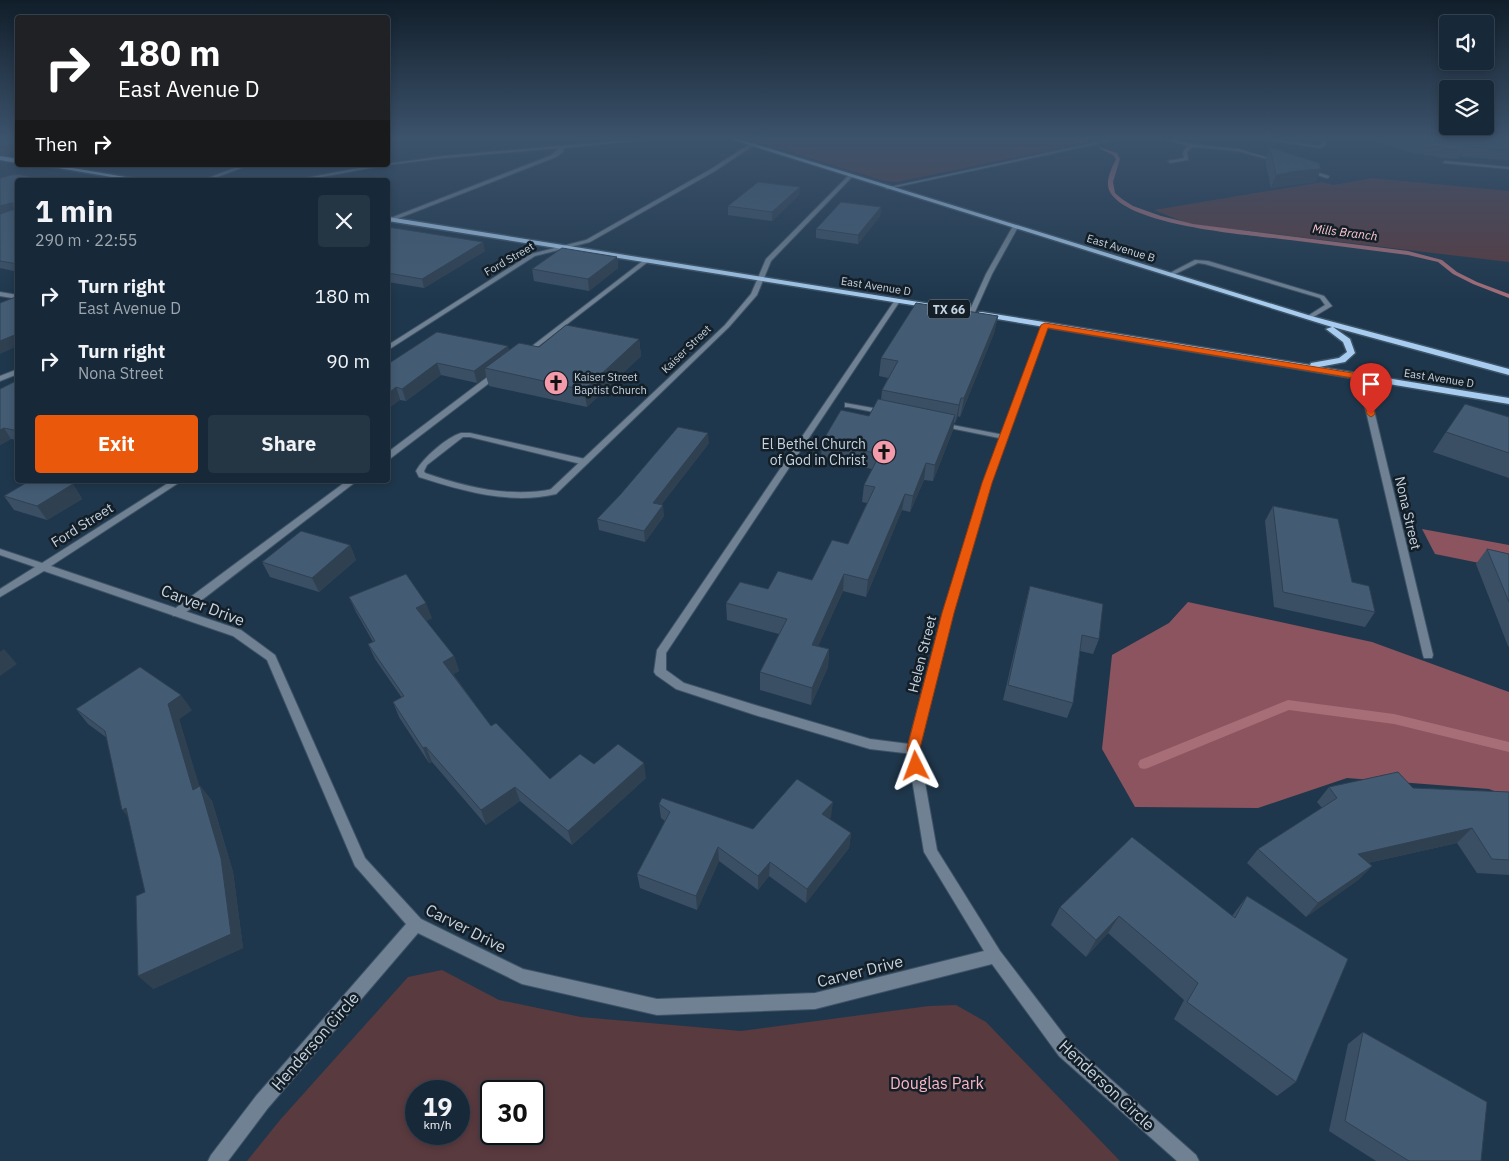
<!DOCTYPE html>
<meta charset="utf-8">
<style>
body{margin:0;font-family:"IBM Plex Sans",sans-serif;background:#243544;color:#f1f3f6;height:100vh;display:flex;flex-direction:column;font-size:19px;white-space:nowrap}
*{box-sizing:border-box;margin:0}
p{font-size:16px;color:#9ea6ae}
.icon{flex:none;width:28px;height:28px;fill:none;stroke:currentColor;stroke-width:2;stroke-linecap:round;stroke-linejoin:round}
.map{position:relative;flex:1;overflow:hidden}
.panel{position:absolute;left:15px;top:178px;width:375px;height:305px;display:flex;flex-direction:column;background:#172939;border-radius:5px;box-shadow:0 2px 8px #0003,0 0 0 1px #364553}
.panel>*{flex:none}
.guide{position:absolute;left:15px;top:15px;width:375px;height:152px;border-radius:5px;box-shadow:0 2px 8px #0003,0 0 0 1px #364553;background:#202124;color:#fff;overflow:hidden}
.tools{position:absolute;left:1439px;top:15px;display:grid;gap:10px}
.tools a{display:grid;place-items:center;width:55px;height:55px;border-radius:5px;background:#172939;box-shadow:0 2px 8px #0003,0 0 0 1px #364553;font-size:25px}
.speed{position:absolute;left:405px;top:1080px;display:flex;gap:10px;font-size:25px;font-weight:700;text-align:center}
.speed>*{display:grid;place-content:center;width:65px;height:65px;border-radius:50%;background:#172939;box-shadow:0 2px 8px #0003,0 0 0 1px #364553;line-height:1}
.speed small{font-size:12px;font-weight:400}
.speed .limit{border:2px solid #111;border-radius:8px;background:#fff;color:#111}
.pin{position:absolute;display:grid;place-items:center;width:42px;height:42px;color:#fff;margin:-51px -21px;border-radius:50% 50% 50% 0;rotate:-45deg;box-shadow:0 0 5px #0007}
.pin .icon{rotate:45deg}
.me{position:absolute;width:55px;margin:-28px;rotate:357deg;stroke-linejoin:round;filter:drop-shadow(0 0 4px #0008)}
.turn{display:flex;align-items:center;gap:18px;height:105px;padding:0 20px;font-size:22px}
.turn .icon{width:65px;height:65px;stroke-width:2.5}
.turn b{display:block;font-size:35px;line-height:42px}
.then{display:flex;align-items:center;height:48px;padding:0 20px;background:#0003;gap:10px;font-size:19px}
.round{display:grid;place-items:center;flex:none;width:52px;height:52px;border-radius:5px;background:#243544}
.overview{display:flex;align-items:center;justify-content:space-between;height:85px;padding:0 20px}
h1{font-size:30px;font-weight:800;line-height:38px}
.action{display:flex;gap:10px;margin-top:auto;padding:10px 20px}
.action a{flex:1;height:58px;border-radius:5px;background:#ea580c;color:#fff;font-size:20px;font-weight:800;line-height:58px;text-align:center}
.action a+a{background:#243544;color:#f1f3f6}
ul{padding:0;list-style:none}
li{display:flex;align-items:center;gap:15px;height:65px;padding:0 20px}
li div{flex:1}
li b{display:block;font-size:19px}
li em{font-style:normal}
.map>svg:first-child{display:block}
.green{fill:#593a3f;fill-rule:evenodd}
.forest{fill:#8b545f}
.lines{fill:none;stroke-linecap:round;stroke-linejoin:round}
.stream{fill:#a76e78;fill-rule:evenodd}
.lane-casing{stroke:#3d5367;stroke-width:2}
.street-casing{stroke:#3d5367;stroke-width:2}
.primary-casing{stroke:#3d5367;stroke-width:3}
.lane{fill:#6f8192;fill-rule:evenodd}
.street{fill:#6f8192;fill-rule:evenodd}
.primary{fill:#a7ccef;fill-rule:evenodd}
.wall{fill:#3a4f64}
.shaded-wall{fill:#2f4051}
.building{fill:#435c74;stroke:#2f4051}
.route{fill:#ea580c;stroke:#983908}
.labels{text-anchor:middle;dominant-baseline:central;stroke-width:5;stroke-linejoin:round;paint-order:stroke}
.far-street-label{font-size:11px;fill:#c5d3e1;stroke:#131e27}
.far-poi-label{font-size:11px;fill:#c5d3e1;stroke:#131e27;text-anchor:start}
.far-water-label{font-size:12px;font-style:italic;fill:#fec8d1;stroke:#131e27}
.shield{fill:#131e27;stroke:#909da9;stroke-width:1}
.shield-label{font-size:12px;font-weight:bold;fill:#c5d3e1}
.poi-label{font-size:14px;fill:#c5d3e1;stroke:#131e27;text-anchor:end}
.street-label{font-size:14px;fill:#c5d3e1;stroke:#131e27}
.near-street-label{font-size:16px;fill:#c5d3e1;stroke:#131e27}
.near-park-label{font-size:16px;fill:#fcb6c2;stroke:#131e27}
</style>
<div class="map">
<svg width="1509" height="1161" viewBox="0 0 1509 1161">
<rect width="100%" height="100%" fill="#1f374c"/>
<!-- green -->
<g class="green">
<path d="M744,138H1110L897,182L884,181Z"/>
<path d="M1372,178L1509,191V262L1189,224L1154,210L1322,182L1333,185Z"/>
<path d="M442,970L499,1000L581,1017L741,1031L929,1006L956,1005L986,1022L1120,1161H247L280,1120L408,977ZM459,1091V1134H416V1091ZM534,1091V1134H491V1091Z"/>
</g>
<!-- forest -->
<g class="forest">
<path d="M1422,529L1509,545V569L1435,554Z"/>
<path d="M1188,602L1372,642L1509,692V797L1489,789L1347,778L1258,808L1135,807L1102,749L1112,655L1169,623Z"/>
</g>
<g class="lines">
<!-- stream -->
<g class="stream">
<path d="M1069,138H1076L1085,142L1083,143Z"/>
<path d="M1100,147L1117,153L1120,159L1113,182L1115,193L1122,199L1133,206L1161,216L1193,224L1408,251L1442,260L1457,272L1477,282L1509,294V298L1473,284L1453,274L1438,262L1408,255C1369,250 1330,245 1290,240C1250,235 1137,227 1112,195C1103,184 1111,170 1116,159L1113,155L1100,149Z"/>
<path d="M1288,700L1394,714L1509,742V752L1394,724L1289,710L1148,768L1144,769L1140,768L1138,764L1140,760Z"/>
</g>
<!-- lane casing -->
<g class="lane-casing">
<g id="lane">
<path d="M1116,138H1125L887,189L885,188Z"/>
<path d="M1160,138L1193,144L1238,149L1280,161L1278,162L1238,151L1192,147L1187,152L1188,160L1170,163L1168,161L1184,158L1183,152L1188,146Z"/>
<path d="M1254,138H1266L1319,146L1322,144L1320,138H1324L1326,145L1320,148Z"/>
<path d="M1445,161L1509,167V169L1443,163Z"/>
<path d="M1306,169L1329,176V177L1327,178L1304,171Z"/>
<path d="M644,260L649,261L527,355H523V353Z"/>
<path d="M1195,260L1208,261L1324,296L1332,306L1310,319H1306V317L1325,305L1320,298L1205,264L1198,263L1171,276L1166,275Z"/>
<path d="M895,300L900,301L666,653V670L684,683L755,705L870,739L917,745L919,749L917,753L913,754L870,749L755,715L676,689L656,675L654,672L657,650Z"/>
<path d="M494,372L501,374L391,458H388V452Z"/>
<path d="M845,403L884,410L888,412L884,414L848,407H845Z"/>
<path d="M937,422L1004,435L1008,437L1004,439L940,426L936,424Z"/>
<path d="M461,433H470L585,459L589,462L585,465L470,437H463L427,465L424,471L425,473C466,487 510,498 553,489L557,492L556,494C510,505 463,491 419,477L416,471C423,458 447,437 461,433Z"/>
<path d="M348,480H358L181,616H173L172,613L173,610Z"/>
</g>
</g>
<!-- street casing -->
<g class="street-casing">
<g id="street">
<path d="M650,138H669L564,148L563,152L556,157L389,222L388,219L552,155L559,148L444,158L386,165L305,180H295L376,165H388V164L444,156Z"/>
<path d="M750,144L754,145L715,171L590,242L535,256L388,350V345L531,254L586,240L711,169Z"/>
<path d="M69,165H76L63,169L61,168Z"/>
<path d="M243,165H249L209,180H203Z"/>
<path d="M848,176L852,177L771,261L757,295L729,327L556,494H550L549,492L550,490L725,325L751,294L766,259Z"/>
<path d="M1013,226L1018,227L992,274L975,312L970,313L969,312L986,274Z"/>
<path d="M0,292L18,295V299L0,296Z"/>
<path d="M1045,323L1048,325L991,483L953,613L919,749L937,850L1000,951L1071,1044L1196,1155L1199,1161H1177L1059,1056L992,964L815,1009L657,1015L522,984L418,933L268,1108L228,1161H208L211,1155L256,1096L406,924L355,866L267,660L233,636L44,571L0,597V589L35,567L0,555V549L42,563L173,480H183L51,566L241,630L275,655L365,858L421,919L523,969L657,999L815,993L984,951L924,852L907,749L943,613L983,483L1042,325Z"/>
<path d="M18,369V374L0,381V376Z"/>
<path d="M1359,375L1366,377L1433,655L1432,658H1424L1423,655L1358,377Z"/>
</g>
</g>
<!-- primary casing -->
<g class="primary-casing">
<g id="primary">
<path d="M727,138H735L1311,316L1509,369V375L1333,327L1350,339L1355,353L1345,362L1319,367L1509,398V404L979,316V312H982L1310,365L1311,363L1339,358L1347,352L1343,342L1326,329L1332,327Z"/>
<path d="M0,156L18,159V163L0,160Z"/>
<path d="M41,165H55L143,180H129Z"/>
<path d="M388,217L931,304L935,306L931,308L388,221Z"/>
</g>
</g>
<!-- lane -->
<use href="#lane" class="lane"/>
<!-- street -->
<use href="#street" class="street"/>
<!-- primary -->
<use href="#primary" class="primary"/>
</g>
<!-- wall -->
<g class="wall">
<path d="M0,138H18V151L5,155H0Z"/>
<path d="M1280,138H1303L1302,141Z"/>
<path d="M1367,138H1509V160L1461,157L1458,159L1443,158L1408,152Z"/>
<path d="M1270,147L1316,182L1291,185L1271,188L1265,160Z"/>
<path d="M280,165H303L297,167Z"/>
<path d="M0,178L18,180V272L0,268Z"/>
<path d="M799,195L772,221L728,215V206Z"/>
<path d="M881,207L880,216L858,244L816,238V229Z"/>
<path d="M388,227L485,251L424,288L388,282Z"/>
<path d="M617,257L618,268L589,291L534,281L532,269Z"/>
<path d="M998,316L994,333L960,417L958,416L955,423H954L953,430L933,481L924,480L910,512L902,510L866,597L843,591L818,646L829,649L828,667L811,705L760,690V672L779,634L727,620L726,603L768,589L812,580L848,544L867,503L862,502L864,485L872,469L821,458L822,442L869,416L881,400L882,390L888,378L879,376L881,358Z"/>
<path d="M639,339L641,356L587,407L489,386L486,376L477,383L441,375L406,401L400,400L388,364L539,347Z"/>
<path d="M18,380V440L11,439L0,445V389Z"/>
<path d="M1509,417V478L1433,452L1446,432Z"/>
<path d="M709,443L661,505L664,516L645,542L599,530L597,519Z"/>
<path d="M73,484L82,499L47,520L14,510L4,496Z"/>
<path d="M1273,506L1352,582L1375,612L1365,627L1274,607L1265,521Z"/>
<path d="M350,545L356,560L319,592L270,577L262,562Z"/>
<path d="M1487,549L1509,554V647L1508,646L1476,564Z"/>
<path d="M1030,586L1099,639L1093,654L1080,651L1073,703L1067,718L1003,700L1026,601Z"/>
<path d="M349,597L432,618L426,621L454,656L459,671L453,674L491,726L550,779L594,764L646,778L572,845L520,801L486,825L432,762L429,763L399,717L393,702L402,698L375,659L368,644L373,642L356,612Z"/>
<path d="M76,709L192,710L179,719L199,787L200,786L212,801L233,872L243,948L153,989L145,892L128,817L107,738L88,724Z"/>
<path d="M1329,787L1413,788L1509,792V875L1477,873L1457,843L1368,863L1372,866L1358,880L1306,917L1247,863L1258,849L1322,808L1317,802Z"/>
<path d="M659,804L753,829L831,817L829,819L851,833L849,848L806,903L769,876L758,890L719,861L697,910L640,888L637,874L665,821L661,818Z"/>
<path d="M1247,896L1296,1082L1277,1096L1174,1019L1184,1000L1108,933L1086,957L1051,925L1060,907L1232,916Z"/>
<path d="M1363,1032L1481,1161H1376L1329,1131L1348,1044Z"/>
</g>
<!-- shaded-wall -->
<g class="shaded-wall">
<path d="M18,143V151L5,155L1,147Z"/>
<path d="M1466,147L1461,157L1458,159L1463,150Z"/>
<path d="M296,165H303L297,167Z"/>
<path d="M1321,169L1316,182L1291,185L1271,188L1276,175L1297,171Z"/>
<path d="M800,187L799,195L772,221V212Z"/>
<path d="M11,203L15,211L0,216V206Z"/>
<path d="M881,207L880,216L858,244V235Z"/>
<path d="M483,242L485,251L424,288L422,279Z"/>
<path d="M617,257L618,268L589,291L588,279Z"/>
<path d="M998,316L994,333L960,417L964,398Z"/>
<path d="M17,334L18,346L0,354V341Z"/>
<path d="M639,339L641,356L587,407L584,390Z"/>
<path d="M508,346L511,358L485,368L486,376L477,383L474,371Z"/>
<path d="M437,363L441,375L406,401L402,389Z"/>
<path d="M396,387L400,400L388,409V394Z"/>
<path d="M961,398L958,416L955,423L959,405Z"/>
<path d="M955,415L953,430L933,481L935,465Z"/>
<path d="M4,428L11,439L0,445V430Z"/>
<path d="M708,433L709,443L654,514L653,503Z"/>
<path d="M926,463L924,480L910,512L913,496Z"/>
<path d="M73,484L82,499L47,520L37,506Z"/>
<path d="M905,494L902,510L866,597L868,580Z"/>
<path d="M663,505L664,516L645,542L644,531Z"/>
<path d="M350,545L356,560L319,592L312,578Z"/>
<path d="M844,574L843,591L811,662L812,645Z"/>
<path d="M426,603L432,618L421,623L416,608Z"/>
<path d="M4,649L17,664L0,676V652Z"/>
<path d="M829,649L828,667L811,705L812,688Z"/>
<path d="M454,656L459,671L449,677L443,662Z"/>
<path d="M181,695L192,710L179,719L205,804L193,790L168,704Z"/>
<path d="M426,747L432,762L429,763L423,748Z"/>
<path d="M644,763L646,778L572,845L568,831Z"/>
<path d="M200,786L212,801L233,872L243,948L153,989L138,976Z"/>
<path d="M515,787L520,801L486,825L481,810Z"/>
<path d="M833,802L831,817L821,829L822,814Z"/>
<path d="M126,808L135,825L122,810Z"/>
<path d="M1472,828L1457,843L1345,868L1358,854Z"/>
<path d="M851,833L849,848L806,903L807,889Z"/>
<path d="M718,847L719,861L697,910L696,896Z"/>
<path d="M770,862L769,876L758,890V876Z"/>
<path d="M1372,866L1358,880L1306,917L1318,903Z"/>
<path d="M1119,916L1108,933L1086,957L1096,940Z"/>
</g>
<!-- building -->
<g class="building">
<path d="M0,138H18V143L0,147Z"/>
<path d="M1398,138H1509V150L1466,147L1463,150L1448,149L1412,143Z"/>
<path d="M1270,147L1319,163L1321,169L1297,171L1276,175Z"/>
<path d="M15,174L55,180H18V264L0,261V214L15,209V204L11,203L0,206V178Z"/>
<path d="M758,182L800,187L772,212L728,206Z"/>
<path d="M841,202L881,207L858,235L816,229Z"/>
<path d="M388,227L483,242L422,279L388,273Z"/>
<path d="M562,248L617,257L588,279L532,269Z"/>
<path d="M18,296V335L17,334L0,341V303Z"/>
<path d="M916,303L998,316L964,398H961L959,405L882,390L898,361L881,358Z"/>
<path d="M566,325L639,339L584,390L485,368L519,343L539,347Z"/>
<path d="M437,332L508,346L474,371L437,363L402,389L396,387L388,394V364Z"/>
<path d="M18,380V431L4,428L0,430V389Z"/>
<path d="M878,399L955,415L935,465L926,463L913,496L905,494L868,580L844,574L812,645L829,649L812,688L760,672L787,619L726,603L740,582L768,589L778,571L812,580L832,540L848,544L875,487L864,485L880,454L822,442L841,410L869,416Z"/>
<path d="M1465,404L1509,417V453L1446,432Z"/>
<path d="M678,427L708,433L653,503L663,505L644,531L597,519L620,495Z"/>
<path d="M31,480H58L73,484L37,506L4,496Z"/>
<path d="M1273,506L1338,519L1352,582L1369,586L1375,612L1283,592Z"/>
<path d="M301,531L350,545L312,578L262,562Z"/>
<path d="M1487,549L1509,554V602Z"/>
<path d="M406,574L426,603L416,608L454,656L443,662L491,726L496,723L550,779L580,754L594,764L618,744L644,763L568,831L515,787L481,810L426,747L423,748L393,702L404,696L368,644L375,641L349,597Z"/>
<path d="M1030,586L1103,604L1099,639L1082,635L1073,703L1008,685Z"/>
<path d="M140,667L181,695L168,704L193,790L200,786L221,858L231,934L138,976L136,896L145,892L126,808L122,810L105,731L76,709Z"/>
<path d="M1398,772L1413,788L1509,792V860L1492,859L1472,828L1358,854L1372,866L1318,903L1258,849L1337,798L1329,787Z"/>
<path d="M797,779L833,802L822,814L851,833L807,889L770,862L758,876L718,847L696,896L637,874L670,812L659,804L662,798L753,829Z"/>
<path d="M1132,837L1235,918L1247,896L1348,959L1296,1082L1187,1002L1198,983L1119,916L1096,940L1060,907Z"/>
<path d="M1363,1032L1487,1102L1481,1161H1409L1345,1121Z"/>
</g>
<!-- sky -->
<linearGradient id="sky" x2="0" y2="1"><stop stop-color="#111e2a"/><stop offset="0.46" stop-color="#3c536c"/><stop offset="1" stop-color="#3c536c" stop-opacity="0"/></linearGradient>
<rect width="1509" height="301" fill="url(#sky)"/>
<!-- route -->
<path class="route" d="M1045,323L1365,375L1375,414L1371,417L1367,414L1359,379L1048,328L992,483L954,613L920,748L924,766L922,770H911L907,748L942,613L982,483L1041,325Z"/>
<!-- icons -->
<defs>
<g id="church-disc" transform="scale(1.25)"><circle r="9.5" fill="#f39aab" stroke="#131e27"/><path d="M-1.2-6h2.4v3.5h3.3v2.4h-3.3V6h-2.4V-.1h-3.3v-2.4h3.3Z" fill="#111"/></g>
</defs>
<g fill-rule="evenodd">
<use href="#church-disc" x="556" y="383"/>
<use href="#church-disc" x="884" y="452"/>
</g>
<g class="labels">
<!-- far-street labels -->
<g class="far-street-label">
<text transform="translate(1121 248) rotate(17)">East Avenue B</text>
<text transform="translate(509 259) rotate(-30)">Ford Street</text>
<text transform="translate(876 286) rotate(9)">East Avenue D</text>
<text transform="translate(686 349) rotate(-44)">Kaiser Street</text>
<text transform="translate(1439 378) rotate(9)">East Avenue D</text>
</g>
<!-- far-poi labels -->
<g class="far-poi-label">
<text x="574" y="377">Kaiser Street<tspan x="574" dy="13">Baptist Church</tspan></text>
</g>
<!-- far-water labels -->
<g class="far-water-label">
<text transform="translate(1345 232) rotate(7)">Mills Branch</text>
</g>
<!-- shield labels -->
<rect class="shield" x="928" y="299.5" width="42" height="19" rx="4"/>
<g class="shield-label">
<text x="949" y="309">TX 66</text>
</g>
<!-- poi labels -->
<g class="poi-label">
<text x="866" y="444">El Bethel Church<tspan x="866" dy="16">of God in Christ</tspan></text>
</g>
<!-- street labels -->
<g class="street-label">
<text transform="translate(1408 513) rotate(77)">Nona Street</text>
<text transform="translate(82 525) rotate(-32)">Ford Street</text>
<text transform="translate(922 654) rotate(-76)">Helen Street</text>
</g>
<!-- near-street labels -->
<g class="near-street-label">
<text transform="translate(203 605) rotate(21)">Carver Drive</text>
<text transform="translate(466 928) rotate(27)">Carver Drive</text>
<text transform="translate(860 971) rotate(-14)">Carver Drive</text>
<text transform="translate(315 1041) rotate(-49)">Henderson Circle</text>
<text transform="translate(1107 1085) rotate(43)">Henderson Circle</text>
</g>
<!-- near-park labels -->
<g class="near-park-label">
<text x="937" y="1083">Douglas Park</text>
</g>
</g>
</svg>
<div class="tools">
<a><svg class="icon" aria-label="sound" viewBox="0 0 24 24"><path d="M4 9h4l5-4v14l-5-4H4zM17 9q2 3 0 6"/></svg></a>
<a><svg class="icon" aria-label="layers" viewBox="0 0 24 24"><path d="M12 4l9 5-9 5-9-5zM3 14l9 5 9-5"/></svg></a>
</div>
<div class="speed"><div>19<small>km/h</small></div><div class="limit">30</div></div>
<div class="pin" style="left:1371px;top:414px;background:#d93025"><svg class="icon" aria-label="arrive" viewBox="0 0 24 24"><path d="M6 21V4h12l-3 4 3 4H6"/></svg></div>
<svg class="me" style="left:916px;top:766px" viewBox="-20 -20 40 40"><path d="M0-17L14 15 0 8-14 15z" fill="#ea580c" stroke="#fff" stroke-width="4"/></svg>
<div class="guide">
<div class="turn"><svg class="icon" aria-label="right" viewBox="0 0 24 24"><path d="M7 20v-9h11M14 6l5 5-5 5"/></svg><div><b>180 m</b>East Avenue D</div></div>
<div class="then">Then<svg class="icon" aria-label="right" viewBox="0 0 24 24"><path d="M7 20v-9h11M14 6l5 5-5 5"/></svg></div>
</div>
<section class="panel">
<div class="overview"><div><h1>1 min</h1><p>290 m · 22:55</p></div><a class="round"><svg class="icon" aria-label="close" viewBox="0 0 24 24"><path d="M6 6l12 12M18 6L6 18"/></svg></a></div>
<ul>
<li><svg class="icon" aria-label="right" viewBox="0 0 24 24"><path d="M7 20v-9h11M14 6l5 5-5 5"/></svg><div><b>Turn right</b><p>East Avenue D</p></div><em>180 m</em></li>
<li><svg class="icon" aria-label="right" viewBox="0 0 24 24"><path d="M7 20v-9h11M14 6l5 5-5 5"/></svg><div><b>Turn right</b><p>Nona Street</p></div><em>90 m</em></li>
</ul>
<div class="action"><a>Exit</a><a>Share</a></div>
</section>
</div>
